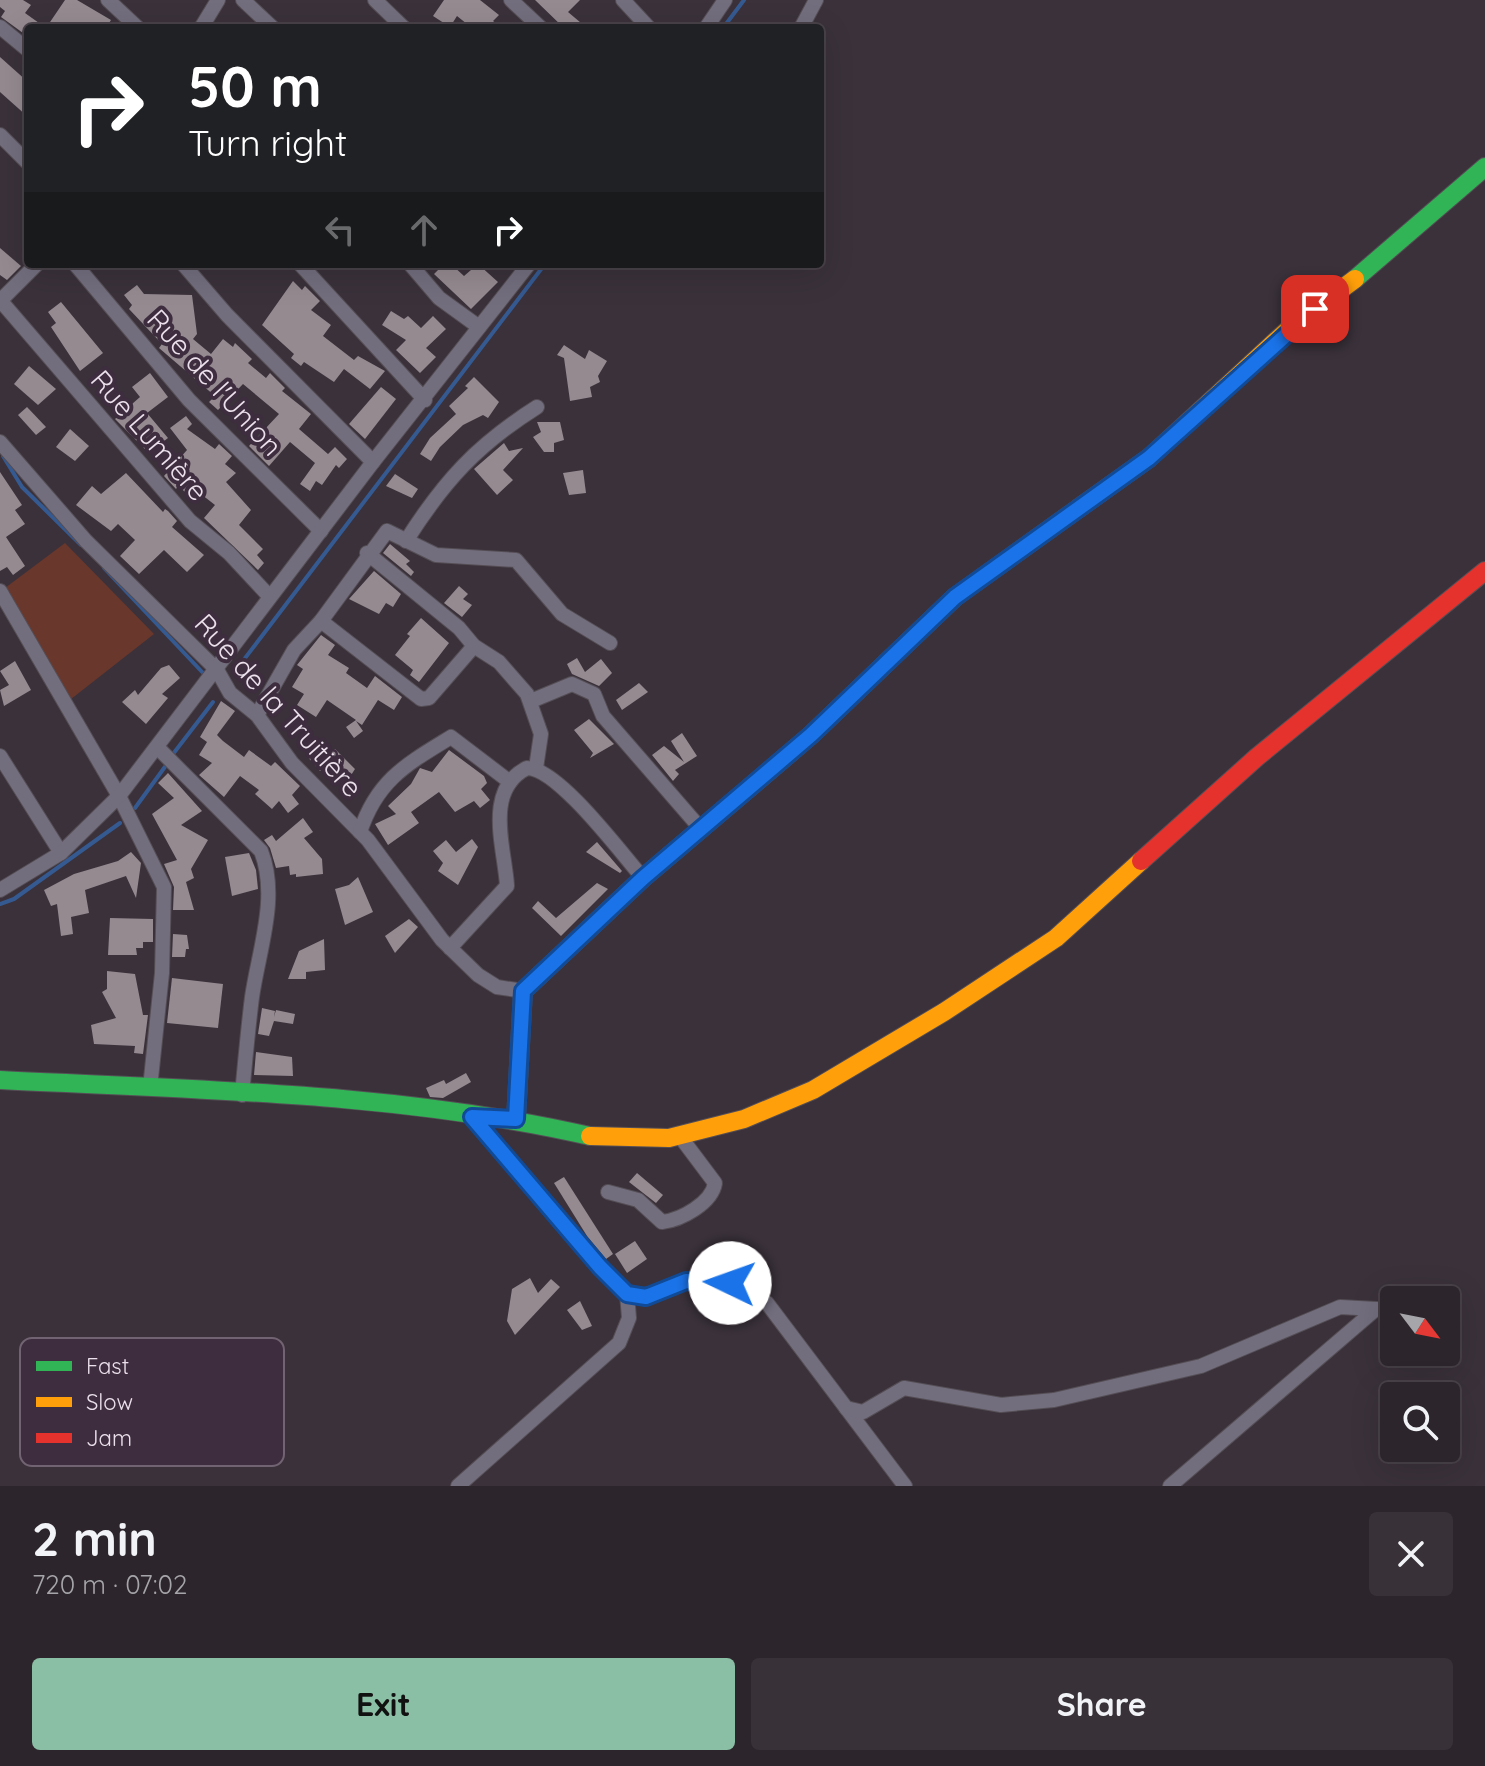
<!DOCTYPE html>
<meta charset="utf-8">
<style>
body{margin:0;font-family:Quicksand,sans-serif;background:#383138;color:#f1f3f6;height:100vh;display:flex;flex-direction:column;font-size:30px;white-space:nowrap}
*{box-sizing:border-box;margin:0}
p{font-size:26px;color:#a6a5a9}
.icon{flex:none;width:44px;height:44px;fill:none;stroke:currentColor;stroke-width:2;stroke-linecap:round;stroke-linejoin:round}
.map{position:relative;height:1486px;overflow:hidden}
.sheet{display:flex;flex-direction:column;background:#2c252c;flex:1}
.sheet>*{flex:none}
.hud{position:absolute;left:24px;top:24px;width:800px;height:244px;border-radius:8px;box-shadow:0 8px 32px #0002,0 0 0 2px #484248;background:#202124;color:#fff;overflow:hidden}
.needle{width:52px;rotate:122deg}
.tools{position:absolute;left:1380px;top:1286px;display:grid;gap:16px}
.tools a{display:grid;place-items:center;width:80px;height:80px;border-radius:8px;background:#2c252c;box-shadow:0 8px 32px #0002,0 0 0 2px #484248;font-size:40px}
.pin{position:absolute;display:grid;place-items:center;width:68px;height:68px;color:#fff;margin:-34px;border-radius:16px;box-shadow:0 4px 12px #0006}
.me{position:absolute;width:88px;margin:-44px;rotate:273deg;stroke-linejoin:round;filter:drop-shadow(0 0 6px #0008)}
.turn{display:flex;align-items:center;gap:28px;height:168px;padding:0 32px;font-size:36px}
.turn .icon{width:104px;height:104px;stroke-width:2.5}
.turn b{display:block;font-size:56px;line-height:68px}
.lanes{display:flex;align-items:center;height:76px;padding:0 32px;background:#0003;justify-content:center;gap:40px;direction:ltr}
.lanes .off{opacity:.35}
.round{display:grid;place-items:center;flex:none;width:84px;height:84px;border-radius:8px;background:#383138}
.headline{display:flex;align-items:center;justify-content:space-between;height:136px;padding:0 32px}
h1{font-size:48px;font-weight:700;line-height:60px}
.button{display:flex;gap:16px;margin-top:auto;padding:16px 32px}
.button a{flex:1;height:92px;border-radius:8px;background:#8abfa5;color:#111;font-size:32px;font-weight:700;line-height:92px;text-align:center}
.button a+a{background:#383138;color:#f1f3f6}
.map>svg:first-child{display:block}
.green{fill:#69372b}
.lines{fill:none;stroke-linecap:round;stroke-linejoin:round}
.stream{stroke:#355a91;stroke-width:4}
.building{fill:#948a90}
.street-casing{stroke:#554e55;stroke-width:16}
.fast-casing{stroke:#554e55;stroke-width:20}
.slow-casing{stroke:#554e55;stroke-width:20}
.jam-casing{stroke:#554e55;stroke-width:20}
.street{stroke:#736e7e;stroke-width:14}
.fast{stroke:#30b455;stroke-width:18}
.slow{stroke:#ff9f0a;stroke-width:18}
.jam{stroke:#e5322d;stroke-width:18}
.route-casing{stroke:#114b97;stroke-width:20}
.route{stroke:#1a73e8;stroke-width:14}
.labels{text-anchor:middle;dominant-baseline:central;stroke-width:8;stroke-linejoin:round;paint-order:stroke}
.street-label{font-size:28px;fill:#ebe0eb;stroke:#3e2d3e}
.key{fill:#3e2d3e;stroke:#726372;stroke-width:2}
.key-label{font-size:22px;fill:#ebe0eb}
</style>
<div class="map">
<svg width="1485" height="1486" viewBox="0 0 1485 1486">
<rect width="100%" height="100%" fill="#3a313a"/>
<!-- green -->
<path class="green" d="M65,543L154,634L66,703L1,591Z"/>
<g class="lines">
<!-- stream -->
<g class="stream">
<path d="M723,28L744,0"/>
<path d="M3,456L22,487L81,545"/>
<path d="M104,568L204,674"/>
<path d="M236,670L545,264"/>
<path d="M173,754L213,702"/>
<path d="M135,808L167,764"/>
<path d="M0,904L14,899L120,823"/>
</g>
</g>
<!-- building -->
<g class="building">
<path d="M0,0H23L31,5L25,13L46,28L65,0H77L111,20L106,28H27L23,33L1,17L5,11L0,7Z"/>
<path d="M444,0H480L499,15L493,21L502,28H472L457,16L450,27L433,16Z"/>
<path d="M535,0H580L568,12L587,28H564Z"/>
<path d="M0,57L28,82V117L0,92Z"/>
<path d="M0,248L21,266L7,280L0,275Z"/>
<path d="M444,264H451L464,276L478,264L498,282L471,309L434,274Z"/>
<path d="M293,281L302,290L305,286L320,301L311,310L331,325L323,336L354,360L358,356L385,371L370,389L344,369L334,382L304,362L301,366L291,358L294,354L262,325Z"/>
<path d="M137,285L144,294L192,295L197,334L193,339L211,354L223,339L233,347L235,343L252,359L248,363L266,378L270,373L285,388L282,391L311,414L299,429L328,454L335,447L347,459L339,468L336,465L322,485L316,481L310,491L300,484L315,463L290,442L269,466L249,446L279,414L243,384L218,410L209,402L215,396L159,348L162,344L129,309L132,305L124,295Z"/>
<path d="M61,302L103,353L80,371L51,327L56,323L48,312Z"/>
<path d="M391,311L404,319L408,316L421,328L433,316L446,329L426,348L436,357L420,373L396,350L406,340L382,325Z"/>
<path d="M564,345L585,359L589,350L607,361L598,376L600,382L590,387L592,397L570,401L564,358L557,355Z"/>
<path d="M29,366L56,389L38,405L14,384Z"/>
<path d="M150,373L168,397L147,413L168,438L149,453L115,419L140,397L132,387Z"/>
<path d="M474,377L499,402L488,418L483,415L463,425L440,447L431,461L420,454L430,438L456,414L449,406L468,388L465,386Z"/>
<path d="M381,387L396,399L365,439L349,424Z"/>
<path d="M27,407L46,427L36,435L18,415Z"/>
<path d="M186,416L192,424L187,429L215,449L219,444L232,456L225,464L236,473L226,482L251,510L239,525L263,549L257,555L264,563L258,570L204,518L215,505L197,491L191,497L178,486L176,489L164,476L187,450L170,428Z"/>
<path d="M537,422H560L564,440L554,443V452H544L533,437L541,432Z"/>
<path d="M70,429L89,446L75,461L56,447Z"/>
<path d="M504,443L509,451L523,448L503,470L513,480L497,495L474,469Z"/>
<path d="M583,470L586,493L569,495L563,473Z"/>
<path d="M0,472L22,505L15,510L25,524L6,537L25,566L13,575L7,567L0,571Z"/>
<path d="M126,473L163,512L165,509L168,511L177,521L172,527L204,555L187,572L164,550L139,574L120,556L135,540L118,524L111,531L76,505L92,486L101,494Z"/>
<path d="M395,474L418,489L412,498L386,486Z"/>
<path d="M390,544L410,561L406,564L414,572L411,576L383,553Z"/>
<path d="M374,571L401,594L393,607L386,603L379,614L349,599Z"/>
<path d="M459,586L468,594L463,599L472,605L462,617L444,603Z"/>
<path d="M421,618L449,643L419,682L410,675L413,670L395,655L410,636L407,634Z"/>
<path d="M321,635L335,645L328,655L349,668L346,673L367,688L375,676L402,697L394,710L378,700L362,725L356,721L363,731L354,738L346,727L356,720L327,700L316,717L297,705L304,694L292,687L303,669L297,665Z"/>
<path d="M577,658L585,672L601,659L612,673L599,686L572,674L567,664Z"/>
<path d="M15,661L31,690L4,706L0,690L9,685L0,671Z"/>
<path d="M169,665L180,678L162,694L168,698L146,724L122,702L135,690L138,695L161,668Z"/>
<path d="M639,683L648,692L622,710L616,700Z"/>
<path d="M221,701L235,711L217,735L223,741L244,757L249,750L271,766L275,762L300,786L292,795L299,804L288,813L279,801L272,809L255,794L259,790L240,776L224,797L199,775L212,763L199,755L207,742L200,737Z"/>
<path d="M589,719L614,744L590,758L593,753L574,730Z"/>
<path d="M682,733L697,756L675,770L679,774L673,781L652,755L664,746L684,762L671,741Z"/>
<path d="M315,747L325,759L335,749L355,769L344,786L325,766L320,771L306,755Z"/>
<path d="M449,750L484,776L487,783L481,789L490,800L480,808L474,801L455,812L439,792L411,812L419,823L388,845L375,824L396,814L388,806L411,784L420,768L432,772Z"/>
<path d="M168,773L202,811L181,825L208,840L191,869L194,878L186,882L194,910H173L174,887L164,864L177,860L152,814L174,798L158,783Z"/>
<path d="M303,818L313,832L304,838L322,859L323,874L296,877V874L290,875L289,866L276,868L270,848L264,840L272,835L276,841Z"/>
<path d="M472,839L478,847L458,885L438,871L443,863L433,851L446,840L456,852Z"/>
<path d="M597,842L622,871L620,873L586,852Z"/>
<path d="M131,852L141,863L136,898L126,876L85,890L89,913L71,917L73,934L61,936L57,904L51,906L44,890L74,874L118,861Z"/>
<path d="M249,853L256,870L258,889L232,896L225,857Z"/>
<path d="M358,877L373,912L345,925L335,889L349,885Z"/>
<path d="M597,883L608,889L561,936L532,908L538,901L556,918Z"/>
<path d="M110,918L153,919V942H143V948H136L137,955H108Z"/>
<path d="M409,919L418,927L395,953L385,936Z"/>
<path d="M173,934L187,935L189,949H186L185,957H172Z"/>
<path d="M324,939L325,970L306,972V979H288L299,951Z"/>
<path d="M107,971L135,974L143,1015H148L143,1054L134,1053L135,1046L94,1044L91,1025L116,1018L102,992L107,989Z"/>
<path d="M172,978L223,984L218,1028L167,1023Z"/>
<path d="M262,1008L275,1011L274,1017L276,1010L295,1014L293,1024L274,1021L269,1036L258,1034Z"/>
<path d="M256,1052L292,1057L293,1076L254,1075Z"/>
<path d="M466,1073L471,1082L443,1098L430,1097L426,1088L444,1080L446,1084Z"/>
<path d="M637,1173L663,1195L656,1203L629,1182Z"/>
<path d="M564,1177L613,1254L606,1259L587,1236L554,1183Z"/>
<path d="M635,1241L647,1259L627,1273L615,1254Z"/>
<path d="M530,1278L538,1293L551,1279L560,1287L515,1335L507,1321L512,1289Z"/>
<path d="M580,1301L592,1326L582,1330L567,1310Z"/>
</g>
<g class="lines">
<!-- street casing -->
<g class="street-casing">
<g id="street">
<path d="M108,0L138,28"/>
<path d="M243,0L273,28"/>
<path d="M375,0L404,28"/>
<path d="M511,0L541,28"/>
<path d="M623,0L649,28"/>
<path d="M0,27L28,50"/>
<path d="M201,28L218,0"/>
<path d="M706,28L725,0"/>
<path d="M801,28L816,0"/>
<path d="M0,135L28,163"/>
<path d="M75,264L189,400L321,531"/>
<path d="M183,264L227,315L373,462"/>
<path d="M300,264L425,400"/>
<path d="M410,264L439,298L479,327"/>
<path d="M0,300L190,521L229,553L269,596"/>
<path d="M0,301L37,264"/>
<path d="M0,442L86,541L217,670L230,693L257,715L292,763L368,840L442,940L478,975L497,987L523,991"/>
<path d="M406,541C444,481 477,445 537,407"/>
<path d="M367,553L459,628L474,646L499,662L527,694L541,734L536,768"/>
<path d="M0,591L119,796L164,887L162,973L150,1088"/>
<path d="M321,621L421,699L429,698L474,646"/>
<path d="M531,701L572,684L594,694L603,716L701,829"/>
<path d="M257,715L294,650L321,621L387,531L436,555L516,560L562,614L610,643"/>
<path d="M157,747L261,851C279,897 259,949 252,997C248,1029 245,1062 242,1095"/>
<path d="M0,756L61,853"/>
<path d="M360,832C377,780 407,764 451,737L510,782"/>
<path d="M0,890L61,853L119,796L373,462L529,264"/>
<path d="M450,948L507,886C505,849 483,790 527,768C558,768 621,853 643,878"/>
<path d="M472,1117L600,1267L627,1294L646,1297L686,1281L707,1279L730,1283L767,1303L905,1486"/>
<path d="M608,1192L638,1200L662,1222C681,1220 712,1203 715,1183L679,1135"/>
<path d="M846,1408L863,1412L904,1388L1001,1405L1054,1400L1201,1366L1340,1307L1376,1309"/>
<path d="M458,1486L619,1343L629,1318L627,1294"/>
<path d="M1170,1486L1376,1309"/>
</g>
</g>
<!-- fast casing -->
<g class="fast-casing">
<g id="fast">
<path d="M1355,279L1485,167"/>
<path d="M0,1080C196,1090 398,1092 590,1136"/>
<path d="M516,1119L523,991L643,878L749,788"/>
</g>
</g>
<!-- slow casing -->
<g class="slow-casing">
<g id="slow">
<path d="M1079,508L1149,458L1291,327L1355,279"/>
<path d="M590,1136L669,1138L744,1119L813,1090L944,1012L1056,938L1141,861"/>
</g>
</g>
<!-- jam casing -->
<g class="jam-casing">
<g id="jam">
<path d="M749,788L811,735L955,597L1079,508"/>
<path d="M1141,861L1257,757L1485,571"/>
</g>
</g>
<!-- street -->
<use href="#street" class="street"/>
<!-- fast -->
<use href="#fast" class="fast"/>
<!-- slow -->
<use href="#slow" class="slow"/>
<!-- jam -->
<use href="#jam" class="jam"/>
</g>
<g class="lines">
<!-- route casing -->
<g class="route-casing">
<path id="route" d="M730,1283L686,1281L646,1297L627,1294L600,1267L472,1117L516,1119L523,991L643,878L811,735L955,597L1149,458L1315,309"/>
</g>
<!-- route -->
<use href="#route" class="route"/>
</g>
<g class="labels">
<!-- street labels -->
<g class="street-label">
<text transform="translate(215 382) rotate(48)">Rue de l'Union</text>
<text transform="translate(150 435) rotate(49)">Rue Lumière</text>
<text transform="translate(279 705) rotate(48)">Rue de la Truitière</text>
</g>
</g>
<!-- legend -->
<rect x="20" y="1338" width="264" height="128" rx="12" class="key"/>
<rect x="36" y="1361" width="36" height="10" fill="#30b455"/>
<rect x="36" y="1397" width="36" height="10" fill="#ff9f0a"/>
<rect x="36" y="1433" width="36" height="10" fill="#e5322d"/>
<g class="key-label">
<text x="86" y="1374">Fast</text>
<text x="86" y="1410">Slow</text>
<text x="86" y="1446">Jam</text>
</g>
</svg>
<div class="tools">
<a><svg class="needle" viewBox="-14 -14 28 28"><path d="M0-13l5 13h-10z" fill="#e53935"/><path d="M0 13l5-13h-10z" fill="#a6a5a9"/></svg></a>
<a><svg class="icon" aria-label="search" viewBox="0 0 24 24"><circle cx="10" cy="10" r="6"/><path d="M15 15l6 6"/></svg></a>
</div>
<div class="pin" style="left:1315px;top:309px;background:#d93025"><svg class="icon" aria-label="arrive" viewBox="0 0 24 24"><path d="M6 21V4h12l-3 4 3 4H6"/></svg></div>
<svg class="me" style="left:730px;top:1283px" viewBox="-20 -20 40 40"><circle r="19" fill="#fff"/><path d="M0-13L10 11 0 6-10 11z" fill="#1a73e8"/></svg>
<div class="hud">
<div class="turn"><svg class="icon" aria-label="right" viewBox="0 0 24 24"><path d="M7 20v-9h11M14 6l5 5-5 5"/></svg><div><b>50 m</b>Turn right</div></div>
<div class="lanes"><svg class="icon off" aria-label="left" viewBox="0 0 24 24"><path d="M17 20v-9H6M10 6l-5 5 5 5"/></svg><svg class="icon off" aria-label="ahead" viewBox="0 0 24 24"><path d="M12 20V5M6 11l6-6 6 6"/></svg><svg class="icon" aria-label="right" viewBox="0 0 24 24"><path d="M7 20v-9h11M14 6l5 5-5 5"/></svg></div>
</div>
</div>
<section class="sheet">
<div class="headline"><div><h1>2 min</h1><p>720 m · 07:02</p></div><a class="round"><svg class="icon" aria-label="close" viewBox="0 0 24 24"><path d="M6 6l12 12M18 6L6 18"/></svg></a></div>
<div class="button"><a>Exit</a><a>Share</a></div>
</section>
